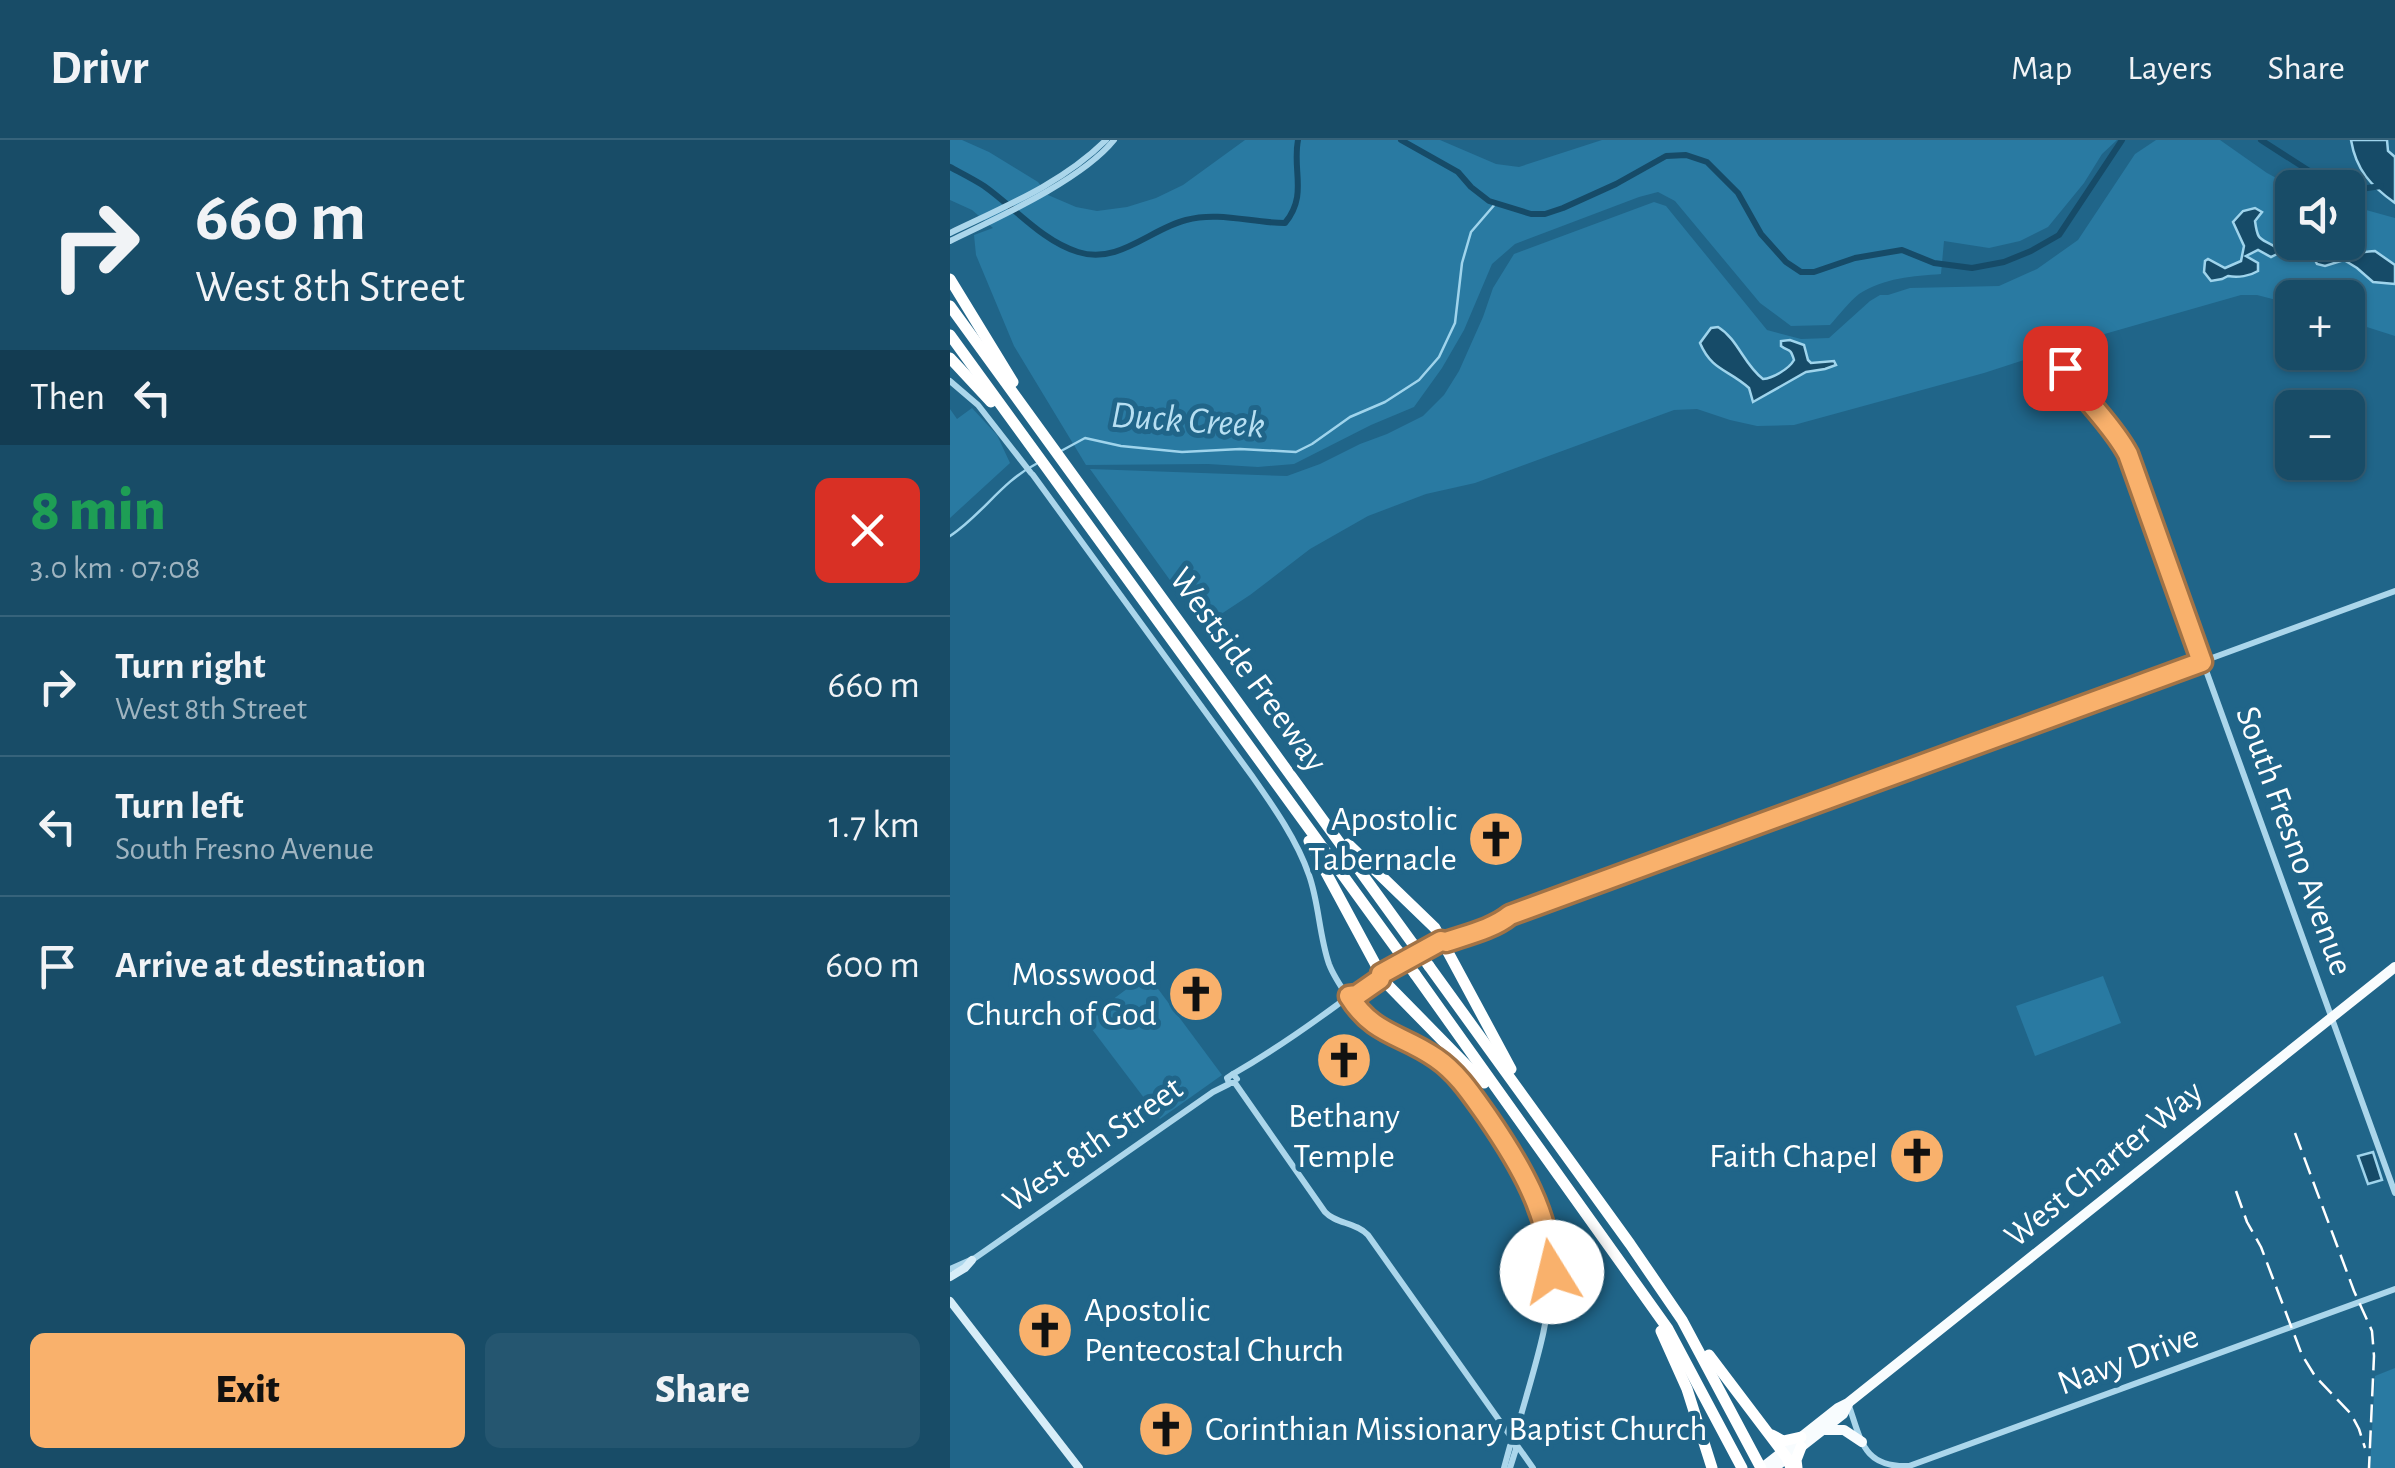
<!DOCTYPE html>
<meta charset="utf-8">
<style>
body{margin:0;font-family:"Alegreya Sans",sans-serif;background:#255670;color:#f1f3f6;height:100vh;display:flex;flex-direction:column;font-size:38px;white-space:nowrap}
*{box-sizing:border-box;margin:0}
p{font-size:32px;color:#9fb4c0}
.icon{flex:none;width:55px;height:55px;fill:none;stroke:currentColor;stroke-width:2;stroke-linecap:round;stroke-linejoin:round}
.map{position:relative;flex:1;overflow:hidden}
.sheet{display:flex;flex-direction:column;background:#184c67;width:950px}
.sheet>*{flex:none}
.hud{background:#184c67;color:#f1f3f6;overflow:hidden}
.controls{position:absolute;left:1325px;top:30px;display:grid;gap:20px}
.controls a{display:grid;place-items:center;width:90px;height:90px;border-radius:15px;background:#184c67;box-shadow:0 2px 8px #0004,0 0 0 2px #36637b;font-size:50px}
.pin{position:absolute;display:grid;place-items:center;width:85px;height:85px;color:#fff;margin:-42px;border-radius:20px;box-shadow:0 5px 15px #0006}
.me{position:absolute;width:110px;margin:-55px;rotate:351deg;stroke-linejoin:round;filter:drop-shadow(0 0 8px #0008)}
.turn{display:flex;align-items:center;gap:35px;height:210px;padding:0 30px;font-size:45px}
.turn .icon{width:130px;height:130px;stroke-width:2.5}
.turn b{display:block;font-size:70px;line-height:85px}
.then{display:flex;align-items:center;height:95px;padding:0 30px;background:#0003;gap:20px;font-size:38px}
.round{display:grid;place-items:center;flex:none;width:105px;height:105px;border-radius:15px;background:#255670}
.overview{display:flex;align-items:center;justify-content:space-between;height:170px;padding:0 30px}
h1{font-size:60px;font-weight:800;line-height:75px;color:#1e9e55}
.button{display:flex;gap:20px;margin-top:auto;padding:20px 30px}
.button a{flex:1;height:115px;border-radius:15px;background:#f9b16c;color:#111;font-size:40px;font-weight:800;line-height:115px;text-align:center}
.button a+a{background:#255670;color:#f1f3f6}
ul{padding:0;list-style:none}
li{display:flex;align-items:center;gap:30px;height:140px;padding:0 30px;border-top:2px solid #36637b}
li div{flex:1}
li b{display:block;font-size:38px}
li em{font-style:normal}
header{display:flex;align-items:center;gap:60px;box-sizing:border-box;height:140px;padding:0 50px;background:#184c67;border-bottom:2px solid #36637b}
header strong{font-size:48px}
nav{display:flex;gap:55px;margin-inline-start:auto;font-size:35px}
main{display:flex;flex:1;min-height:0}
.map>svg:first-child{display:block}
.green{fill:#297aa2}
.water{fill:#164b68;stroke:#9fd4ec;stroke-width:2.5}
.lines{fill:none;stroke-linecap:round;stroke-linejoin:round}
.stream{stroke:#9fd4ec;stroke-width:2.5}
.river{stroke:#164b68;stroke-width:6}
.tertiary{stroke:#abd6eb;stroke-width:6}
.secondary{stroke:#d7edf8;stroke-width:8}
.trunk{stroke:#f8fcfe;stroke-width:10}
.motorway{stroke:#fff;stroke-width:11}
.rail{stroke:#fff;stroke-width:2.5;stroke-dasharray:18 8;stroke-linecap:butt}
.motorway-bridge{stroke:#fff;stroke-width:11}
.route-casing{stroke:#a27346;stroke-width:25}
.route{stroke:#f9b16c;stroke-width:18}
.labels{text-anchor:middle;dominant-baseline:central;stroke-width:10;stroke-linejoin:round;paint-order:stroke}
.street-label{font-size:35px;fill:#fff;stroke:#206589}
.poi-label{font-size:35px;fill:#fff;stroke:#206589;text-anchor:end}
.water-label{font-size:38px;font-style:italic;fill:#b7dff2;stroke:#206589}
</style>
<header>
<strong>Drivr</strong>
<nav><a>Map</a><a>Layers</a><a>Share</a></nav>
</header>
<main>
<section class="sheet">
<div class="hud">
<div class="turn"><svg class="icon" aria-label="right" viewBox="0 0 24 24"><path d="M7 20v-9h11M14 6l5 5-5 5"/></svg><div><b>660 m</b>West 8th Street</div></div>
<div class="then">Then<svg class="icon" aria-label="left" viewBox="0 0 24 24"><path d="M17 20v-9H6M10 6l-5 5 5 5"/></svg></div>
</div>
<div class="overview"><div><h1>8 min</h1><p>3.0 km · 07:08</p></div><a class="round" style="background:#d93025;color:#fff"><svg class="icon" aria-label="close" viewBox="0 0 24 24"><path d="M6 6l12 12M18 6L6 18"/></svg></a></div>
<ul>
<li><svg class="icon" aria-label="right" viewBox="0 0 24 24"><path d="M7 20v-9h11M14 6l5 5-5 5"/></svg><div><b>Turn right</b><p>West 8th Street</p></div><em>660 m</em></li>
<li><svg class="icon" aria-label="left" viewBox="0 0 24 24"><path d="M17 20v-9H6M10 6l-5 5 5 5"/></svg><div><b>Turn left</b><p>South Fresno Avenue</p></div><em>1.7 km</em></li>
<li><svg class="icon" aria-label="arrive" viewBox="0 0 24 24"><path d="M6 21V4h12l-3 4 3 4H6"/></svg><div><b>Arrive at destination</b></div><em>600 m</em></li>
</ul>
<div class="button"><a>Exit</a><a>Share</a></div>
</section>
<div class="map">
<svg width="1445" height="1328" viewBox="0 0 1445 1328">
<rect width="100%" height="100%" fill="#206589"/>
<!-- green -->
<g class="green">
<path d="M0,0H12L39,12L88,42L98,55L126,67L147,71L177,67L206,58L233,45L295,0H490L546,24L569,27L652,0H1167L1152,14L1134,43L1098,87L1070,101L1039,108L994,101L991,134C964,136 933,138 909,154C899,162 889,175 880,185L841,186L810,163L725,61L708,52L689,57L565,104L542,124L514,190L492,228L464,267L421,285L344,324L308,327L258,324L136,325L64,206L26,115L24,95L43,88L22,70L0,60Z"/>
<path d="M1206,0H1270L1317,33L1343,47L1342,102H1398V65L1445,78V196L1398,181V158H1342V164L1307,155H1291L1144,197L1034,233L844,285L807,286L780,280L747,269L724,270L525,343L476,354L418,376L360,409L300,455L253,486L140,329L337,336L370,324L410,304L437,294L473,276L494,255L509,231L533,177L543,148L564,114L704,62L716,66L817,190L851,199L879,198L920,161L930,155H938L960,148L1049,146L1087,129L1128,100L1185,14Z"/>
<path d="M22,268L47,295L60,323L0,378V269L7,279Z"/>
<path d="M197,834L272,935L210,979L135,880Z"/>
<path d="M1153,836L1171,883L1085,916L1066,866Z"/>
<path d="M1445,1228V1328H1420L1425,1236Z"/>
</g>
<!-- water -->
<g class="water">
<path d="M1401,0H1437L1438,11L1445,17V63C1421,46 1406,30 1401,0Z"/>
<path d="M1305,68L1312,72L1305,81C1308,103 1310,97 1327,108V114L1321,117L1308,110L1296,116L1308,123V131C1300,136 1288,138 1278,136L1272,139L1261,141L1254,132L1255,121L1258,119L1275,128L1291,121L1294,106L1283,82L1293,71Z"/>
<path d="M1370,104C1393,119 1400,113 1425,111L1445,125V144L1423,142L1407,128L1394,120L1375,126L1367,124L1361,112L1363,106Z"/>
<path d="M768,187C788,199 794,225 813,239C823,238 839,229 844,220C840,207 839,212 831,206V201L840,200L854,205L858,220L861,223L884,221L886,225L875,229L856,232L803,262L799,248C778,229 762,231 750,203L761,188Z"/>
<path d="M1423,1012L1432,1040L1418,1044L1408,1016Z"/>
</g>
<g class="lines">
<!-- stream -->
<g class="stream">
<path d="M111,311L135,298L171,306L232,312L290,309L346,312L362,304L400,277L435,262L469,240L489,217L505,183L512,123L521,92L546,63"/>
<path d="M0,396C32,375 52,341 86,324"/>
</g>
<!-- river -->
<g class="river">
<path d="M451,0L508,32L521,47L539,61L581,74H595L613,68L666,44L716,16L736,15L757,22L788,53L811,94L836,122L851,132H864L905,118L952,110L984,123L1022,128L1054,122L1081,111L1109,95L1172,0"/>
<path d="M1311,0L1364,34L1394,48"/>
<path d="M0,27C11,33 23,39 34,46C64,67 92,101 128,112C168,125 200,89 236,80C269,71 302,83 335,83C358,55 342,31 348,0"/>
<path d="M1398,49L1404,50L1431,46"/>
</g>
<!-- tertiary -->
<g class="tertiary">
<path d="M0,93C54,67 113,43 156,0"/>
<path d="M0,101C47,78 132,40 164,0"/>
<path d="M1108,212C1124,255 1164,281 1181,323L1445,1053"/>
<path d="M0,241L28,265L81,333"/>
<path d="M83,335L302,636C323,666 347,700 359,735C369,763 369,795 379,824C385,840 397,855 406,869C425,895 475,905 501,930C523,950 540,979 555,1003C629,1120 597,1179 564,1300L560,1306L554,1328"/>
<path d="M492,801C513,798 544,788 560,775L1445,451"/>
<path d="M399,857L407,855L430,839L431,835L491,801L493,796L553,773L560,775"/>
<path d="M283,934C318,914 353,890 387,865C402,855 412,838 430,834"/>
<path d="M287,939L283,934L277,938L279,943H285L375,1072C386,1084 406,1082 418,1095L583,1328"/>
<path d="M0,1129L25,1118L263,952L279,944"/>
<path d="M898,1263C911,1299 912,1328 959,1326L1445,1149"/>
<path d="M560,1328L566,1309L565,1302"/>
</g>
<!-- secondary -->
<g class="secondary">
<path d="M0,1137L15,1128L22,1120"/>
<path d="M0,1161L129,1328"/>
</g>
<!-- trunk -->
<g class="trunk">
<path d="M875,1290H894L912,1302"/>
<path d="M812,1328L888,1268L898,1263L1445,827"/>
<path d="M824,1328L893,1274L898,1264"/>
</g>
<!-- motorway -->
<g class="motorway">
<path d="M0,139L63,242"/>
<path d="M0,166L463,804"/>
<path d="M0,195L448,811"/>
<path d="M0,218L41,262"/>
<path d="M359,701L435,842L534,943"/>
<path d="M398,704L485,788L561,929"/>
<path d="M479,826L680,1104L732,1180L811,1328"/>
<path d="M465,834L718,1189L792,1328"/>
<path d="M711,1191L737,1249L762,1328"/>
<path d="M759,1215L837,1318L841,1328"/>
<path d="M822,1295L833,1301L851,1297"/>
<path d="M847,1328L846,1320L851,1307"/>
</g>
<!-- rail -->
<g class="rail">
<path d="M1345,993L1404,1151L1422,1191L1424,1216L1419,1328"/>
<path d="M1286,1051L1297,1082L1311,1107L1352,1215L1365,1236L1401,1274L1409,1289L1415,1308"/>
</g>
<!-- motorway-bridge -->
<g class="motorway-bridge">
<path d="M463,804L479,826"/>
<path d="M448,811L465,834"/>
</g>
</g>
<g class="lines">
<!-- route casing -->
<g class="route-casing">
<path id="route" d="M602,1132C599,1073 570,1024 537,976C522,955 508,933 486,918C452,894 423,895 399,856L407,855L430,839L431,834L491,801L496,802C516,795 543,789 560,775L1252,522L1178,314C1161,282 1132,259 1115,228"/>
</g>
<!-- route -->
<use href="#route" class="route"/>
</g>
<!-- icons -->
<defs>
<g id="church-disc" transform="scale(2.875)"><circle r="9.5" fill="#f9b16c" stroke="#206589"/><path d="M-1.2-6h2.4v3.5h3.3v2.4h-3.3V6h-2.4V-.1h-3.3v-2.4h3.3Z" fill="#111"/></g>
</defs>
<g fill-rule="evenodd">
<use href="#church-disc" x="546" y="699"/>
<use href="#church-disc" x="246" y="854"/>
<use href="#church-disc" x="394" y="920"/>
<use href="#church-disc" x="967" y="1016"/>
<use href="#church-disc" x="95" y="1190"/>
<use href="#church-disc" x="216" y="1289"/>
</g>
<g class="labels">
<!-- street labels -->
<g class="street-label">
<text transform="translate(298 530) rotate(54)">Westside Freeway</text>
<text transform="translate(1344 701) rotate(70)">South Fresno Avenue</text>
<text transform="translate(143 1005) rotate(-35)">West 8th Street</text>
<text transform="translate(1154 1024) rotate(-39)">West Charter Way</text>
<text transform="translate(1178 1220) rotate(-20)">Navy Drive</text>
</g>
<!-- poi labels -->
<g class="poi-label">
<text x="507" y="679">Apostolic<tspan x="507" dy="40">Tabernacle</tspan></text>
<text x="207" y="834">Mosswood<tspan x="207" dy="40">Church of God</tspan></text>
<text x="394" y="976" text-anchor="middle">Bethany<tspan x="394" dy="40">Temple</tspan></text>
<text x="928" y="1016">Faith Chapel</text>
<text x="134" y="1170" text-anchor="start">Apostolic<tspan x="134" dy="40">Pentecostal Church</tspan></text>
<text x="255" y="1289" text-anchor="start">Corinthian Missionary Baptist Church</text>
</g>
<!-- water labels -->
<g class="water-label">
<text transform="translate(238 281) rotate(4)">Duck Creek</text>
</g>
</g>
</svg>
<div class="controls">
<a><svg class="icon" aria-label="sound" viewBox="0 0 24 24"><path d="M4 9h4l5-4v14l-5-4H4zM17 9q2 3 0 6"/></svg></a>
<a>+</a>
<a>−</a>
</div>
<div class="pin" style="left:1115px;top:228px;background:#d93025"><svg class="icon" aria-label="arrive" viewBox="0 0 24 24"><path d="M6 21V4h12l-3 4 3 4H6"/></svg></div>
<svg class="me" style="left:602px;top:1132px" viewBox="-20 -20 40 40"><circle r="19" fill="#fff"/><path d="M0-13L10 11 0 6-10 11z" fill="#f9b16c"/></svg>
</div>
</main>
